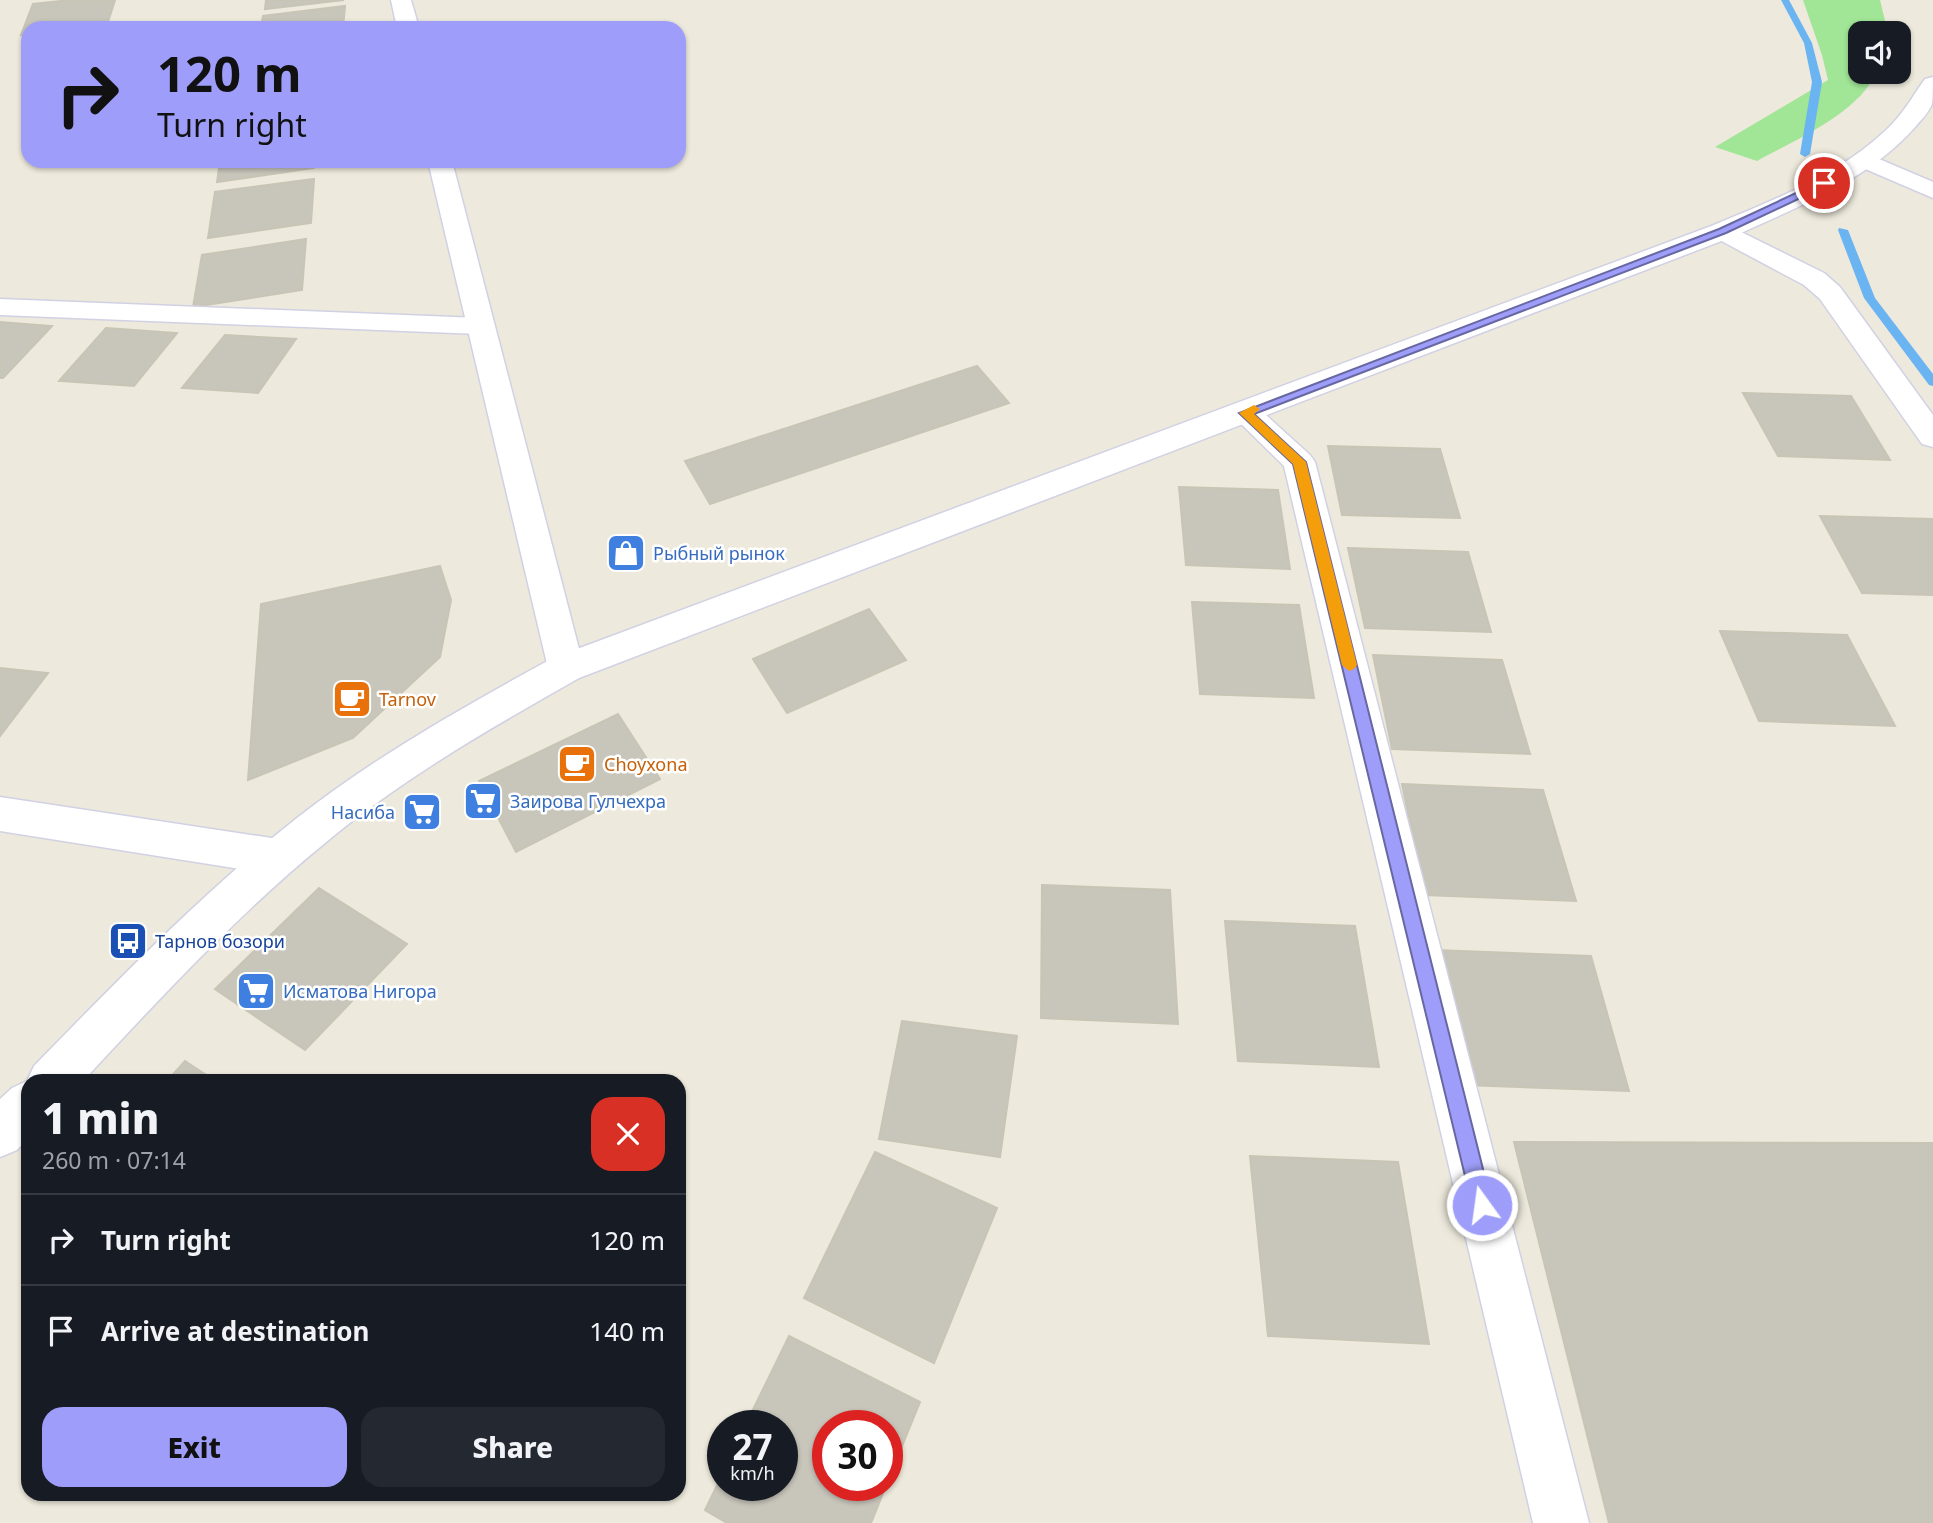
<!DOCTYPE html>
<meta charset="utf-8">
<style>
body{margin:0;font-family:"Noto Sans",sans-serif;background:#242831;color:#f1f3f6;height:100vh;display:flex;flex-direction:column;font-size:26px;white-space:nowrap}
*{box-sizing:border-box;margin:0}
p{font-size:23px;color:#9ea1a6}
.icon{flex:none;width:38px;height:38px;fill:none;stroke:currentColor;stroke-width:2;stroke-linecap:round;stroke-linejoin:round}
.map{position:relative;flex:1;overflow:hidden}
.panel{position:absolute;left:21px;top:1074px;width:665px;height:427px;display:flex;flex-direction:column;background:#171b24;border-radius:21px;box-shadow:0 2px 5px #0004}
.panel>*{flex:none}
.hud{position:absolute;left:21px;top:21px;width:665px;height:147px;border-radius:21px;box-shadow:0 2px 5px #0004;background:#9e9efa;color:#111;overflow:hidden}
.tools{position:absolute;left:1848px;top:21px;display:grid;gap:14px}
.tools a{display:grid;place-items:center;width:63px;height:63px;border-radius:14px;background:#171b24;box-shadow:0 2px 5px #0004;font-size:35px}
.speed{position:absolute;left:707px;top:1410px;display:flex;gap:14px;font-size:35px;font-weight:700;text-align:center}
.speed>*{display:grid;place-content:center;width:91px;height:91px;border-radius:50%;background:#171b24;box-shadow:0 2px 5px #0004;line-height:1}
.speed small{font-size:18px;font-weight:400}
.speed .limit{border:10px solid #d22;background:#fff;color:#111}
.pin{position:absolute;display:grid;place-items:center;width:60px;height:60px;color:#fff;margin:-30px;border:4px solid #fff;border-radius:50%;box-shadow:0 2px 7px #0007}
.me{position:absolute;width:77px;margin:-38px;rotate:346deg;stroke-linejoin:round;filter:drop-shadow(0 0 5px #0008)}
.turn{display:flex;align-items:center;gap:24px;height:147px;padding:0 21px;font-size:32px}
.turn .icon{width:91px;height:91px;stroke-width:2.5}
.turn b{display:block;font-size:49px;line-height:60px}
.round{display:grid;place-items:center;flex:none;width:74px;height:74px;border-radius:21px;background:#242831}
.summary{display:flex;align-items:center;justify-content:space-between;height:119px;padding:0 21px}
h1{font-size:42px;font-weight:800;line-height:52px}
.primary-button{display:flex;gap:14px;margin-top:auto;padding:14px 21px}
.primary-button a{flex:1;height:80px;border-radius:21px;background:#9e9efa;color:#111;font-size:28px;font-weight:800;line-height:80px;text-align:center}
.primary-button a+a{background:#242831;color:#f1f3f6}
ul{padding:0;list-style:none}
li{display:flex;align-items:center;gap:21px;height:91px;padding:0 21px;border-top:2px solid #363941}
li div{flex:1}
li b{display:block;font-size:26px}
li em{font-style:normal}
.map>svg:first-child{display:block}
.green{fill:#a1e596}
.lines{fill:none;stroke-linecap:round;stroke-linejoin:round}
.stream{fill:#6bb4f2;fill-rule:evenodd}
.building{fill:#c8c5bb;stroke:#c8c5b5;stroke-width:2}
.minor-casing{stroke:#d1d1e4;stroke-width:3}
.tertiary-casing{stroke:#d1d1e4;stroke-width:3}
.secondary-casing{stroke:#d1d1e4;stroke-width:3}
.minor{fill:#fff;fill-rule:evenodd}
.tertiary{fill:#fff;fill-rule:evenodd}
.secondary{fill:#fff;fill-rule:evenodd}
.route{fill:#9e9efa;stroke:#6767a2;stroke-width:2}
.slow{fill:#f59e0b}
.labels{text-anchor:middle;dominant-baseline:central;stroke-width:5;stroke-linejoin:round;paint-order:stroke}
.shop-label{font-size:18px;fill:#366cbe;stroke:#fff;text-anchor:start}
.food-label{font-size:18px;fill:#c56008;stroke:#fff;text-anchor:start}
.transit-label{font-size:18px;fill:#164399;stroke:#fff;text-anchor:start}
</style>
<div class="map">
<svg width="1933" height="1523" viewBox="0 0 1933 1523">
<rect width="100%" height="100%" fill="#ede9dc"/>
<!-- green -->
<path class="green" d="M1803,0H1880L1888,33H1860V72H1876C1861,112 1793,141 1757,161L1715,147L1828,80L1822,55Z"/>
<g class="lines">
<!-- stream -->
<g class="stream">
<path d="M1781,0H1789L1812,43L1822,82L1810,154L1805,157L1800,154L1812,82L1804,43Z"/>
<path d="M1839,228L1848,230L1875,298L1933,374V386L1929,385L1864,298L1838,230Z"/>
</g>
</g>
<!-- building -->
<g class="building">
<path d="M70,0H115L107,25L28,28V34L21,35L33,4Z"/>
<path d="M266,0H344L265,9Z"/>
<path d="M345,6L343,28H261L263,16Z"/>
<path d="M220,161H314V168L217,182Z"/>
<path d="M314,179L311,223L208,238L215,192Z"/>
<path d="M306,239L302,290L193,307L202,255Z"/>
<path d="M0,322L52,326L3,378H0Z"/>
<path d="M106,328L177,333L134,386L59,381Z"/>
<path d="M225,335L296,339L258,393L182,388Z"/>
<path d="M977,366L1009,403L710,504L685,461Z"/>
<path d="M1743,393L1851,396L1890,460L1778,456Z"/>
<path d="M1328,446L1440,449L1460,518L1342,515Z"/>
<path d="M1179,487L1278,490L1290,569L1186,565Z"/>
<path d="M1820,516L1933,519V595L1862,593Z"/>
<path d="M1348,548L1468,552L1491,632L1365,628Z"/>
<path d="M440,566L451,600L440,657L353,738L248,780L261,604Z"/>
<path d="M1192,602L1299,605L1314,698L1200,694Z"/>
<path d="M869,609L906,660L787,713L753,659Z"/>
<path d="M1720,631L1847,635L1895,726L1759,721Z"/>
<path d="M1373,655L1502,660L1530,754L1392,749Z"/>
<path d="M0,668L48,673L0,736Z"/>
<path d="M618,714L660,779L516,852L479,781Z"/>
<path d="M1402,784L1543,790L1576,901L1425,895Z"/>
<path d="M1042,885L1170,890L1178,1024L1041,1018Z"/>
<path d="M319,888L407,944L305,1050L215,989Z"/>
<path d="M1225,921L1355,926L1379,1067L1238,1061Z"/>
<path d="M1435,950L1591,956L1629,1091L1464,1085Z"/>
<path d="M902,1021L1017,1036L1000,1157L879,1139Z"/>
<path d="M185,1061L217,1082H166Z"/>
<path d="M1514,1142L1933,1143V1523H1609Z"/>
<path d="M875,1152L997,1208L934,1363L804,1298Z"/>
<path d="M1250,1156L1398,1162L1429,1344L1268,1336Z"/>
<path d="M789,1336L920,1402L887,1483V1426H828V1486H886L871,1523H727L705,1510L723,1473V1486H782V1426H745Z"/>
</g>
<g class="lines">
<!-- minor casing -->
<g class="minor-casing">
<g id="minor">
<path d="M1865,153L1933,182V198L1856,165L1853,160L1856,155Z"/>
<path d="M1723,223L1824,273L1840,287L1933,415V447L1922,444L1820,299L1804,285L1714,237L1710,231L1714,225Z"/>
<path d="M0,299L479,318L489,320L493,326L489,332L479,334L0,315Z"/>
<path d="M1245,403L1256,406L1310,455L1315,462L1589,1523H1533L1284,466L1230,413L1234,406Z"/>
<path d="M0,797L278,839L292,845L298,857L292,869L278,875L0,831Z"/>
</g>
</g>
<!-- tertiary casing -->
<g class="tertiary-casing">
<g id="tertiary">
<path d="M391,0H411L419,28H397Z"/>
<path d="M428,161H452L584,668L579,678L566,682L553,678L548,668Z"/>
</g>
</g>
<!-- secondary casing -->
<g class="secondary-casing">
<path id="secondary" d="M1933,77C1933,85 1933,97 1932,104C1929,112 1922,119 1916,126C1868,181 1797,207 1732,237L579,678C491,728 403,778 325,843C237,915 159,999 82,1082H28V1138L17,1150L0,1157V1099L12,1088L27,1081L34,1066C118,980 202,893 297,818C376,756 465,706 553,658L1714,225C1773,200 1837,176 1885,131C1902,116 1912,97 1925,79Z"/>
</g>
<!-- minor -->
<use href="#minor" class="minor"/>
<!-- tertiary -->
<use href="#tertiary" class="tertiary"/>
<!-- secondary -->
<use href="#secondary" class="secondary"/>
</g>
<!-- route -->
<path class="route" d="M1824,180L1829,183L1828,185L1726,233L1254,414L1306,462L1492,1205L1489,1212L1482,1215L1475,1212L1472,1205L1293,464L1239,413L1719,229Z"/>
<!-- slow -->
<path class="slow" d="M1254,405L1260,409L1254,414L1306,462L1357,665L1354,669L1349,671L1342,665L1293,464L1239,413Z"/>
<!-- icons -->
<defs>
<g id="shop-square" transform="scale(2.0125)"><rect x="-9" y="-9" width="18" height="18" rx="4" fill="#3f7fe0" stroke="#fff"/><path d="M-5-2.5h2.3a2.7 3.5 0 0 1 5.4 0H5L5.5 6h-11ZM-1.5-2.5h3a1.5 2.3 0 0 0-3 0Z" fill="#fff"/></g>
<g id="cafe-square" transform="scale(2.0125)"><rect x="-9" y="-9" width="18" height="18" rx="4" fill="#e8710a" stroke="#fff"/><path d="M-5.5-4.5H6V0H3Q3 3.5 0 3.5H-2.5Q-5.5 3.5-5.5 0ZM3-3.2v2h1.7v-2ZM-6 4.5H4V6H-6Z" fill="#fff"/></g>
<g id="supermarket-square" transform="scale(2.0125)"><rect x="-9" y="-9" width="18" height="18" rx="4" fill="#3f7fe0" stroke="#fff"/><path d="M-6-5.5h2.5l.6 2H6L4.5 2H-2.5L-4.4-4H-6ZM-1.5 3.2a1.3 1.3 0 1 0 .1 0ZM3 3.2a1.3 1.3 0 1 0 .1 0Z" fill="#fff"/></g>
<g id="bus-square" transform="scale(2.0125)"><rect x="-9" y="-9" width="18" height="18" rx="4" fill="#1a4fb4" stroke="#fff"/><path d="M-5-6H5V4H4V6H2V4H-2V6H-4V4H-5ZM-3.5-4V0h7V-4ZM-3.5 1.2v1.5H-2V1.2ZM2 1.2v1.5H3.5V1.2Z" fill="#fff"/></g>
</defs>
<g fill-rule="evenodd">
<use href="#shop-square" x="626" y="553"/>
<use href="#cafe-square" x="352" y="699"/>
<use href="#cafe-square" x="577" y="764"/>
<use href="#supermarket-square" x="483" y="801"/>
<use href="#supermarket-square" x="422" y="812"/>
<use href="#bus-square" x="128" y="941"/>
<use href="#supermarket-square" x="256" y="991"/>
</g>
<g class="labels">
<!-- shop labels -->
<g class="shop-label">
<text x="653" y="553">Рыбный рынок</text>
<text x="510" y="801">Заирова Гулчехра</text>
<text x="395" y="812" text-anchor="end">Насиба</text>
<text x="283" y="991">Исматова Нигора</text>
</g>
<!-- food labels -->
<g class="food-label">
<text x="379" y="699">Tarnov</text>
<text x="604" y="764">Choyxona</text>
</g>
<!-- transit labels -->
<g class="transit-label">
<text x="155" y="941">Тарнов бозори</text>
</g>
</g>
</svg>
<div class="tools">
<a><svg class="icon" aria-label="sound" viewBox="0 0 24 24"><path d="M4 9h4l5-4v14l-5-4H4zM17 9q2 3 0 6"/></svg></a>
</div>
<div class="speed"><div>27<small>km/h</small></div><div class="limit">30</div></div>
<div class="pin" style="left:1824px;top:183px;background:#d93025"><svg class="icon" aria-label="arrive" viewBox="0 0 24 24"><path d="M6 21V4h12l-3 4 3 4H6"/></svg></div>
<svg class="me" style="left:1482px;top:1205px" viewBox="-20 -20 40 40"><circle r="17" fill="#9e9efa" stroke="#fff" stroke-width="3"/><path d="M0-11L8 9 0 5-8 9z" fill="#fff"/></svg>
<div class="hud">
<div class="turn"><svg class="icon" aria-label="right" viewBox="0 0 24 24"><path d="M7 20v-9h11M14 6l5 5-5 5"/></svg><div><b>120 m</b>Turn right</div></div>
</div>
<section class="panel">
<div class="summary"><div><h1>1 min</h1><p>260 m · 07:14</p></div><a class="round" style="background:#d93025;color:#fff"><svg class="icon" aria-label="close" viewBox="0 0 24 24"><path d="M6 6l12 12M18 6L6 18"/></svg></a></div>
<ul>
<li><svg class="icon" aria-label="right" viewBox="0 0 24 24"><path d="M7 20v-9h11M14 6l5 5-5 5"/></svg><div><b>Turn right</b></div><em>120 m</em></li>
<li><svg class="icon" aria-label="arrive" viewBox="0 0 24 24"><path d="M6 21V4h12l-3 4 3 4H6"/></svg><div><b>Arrive at destination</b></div><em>140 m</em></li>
</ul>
<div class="primary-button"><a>Exit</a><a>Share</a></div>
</section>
</div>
